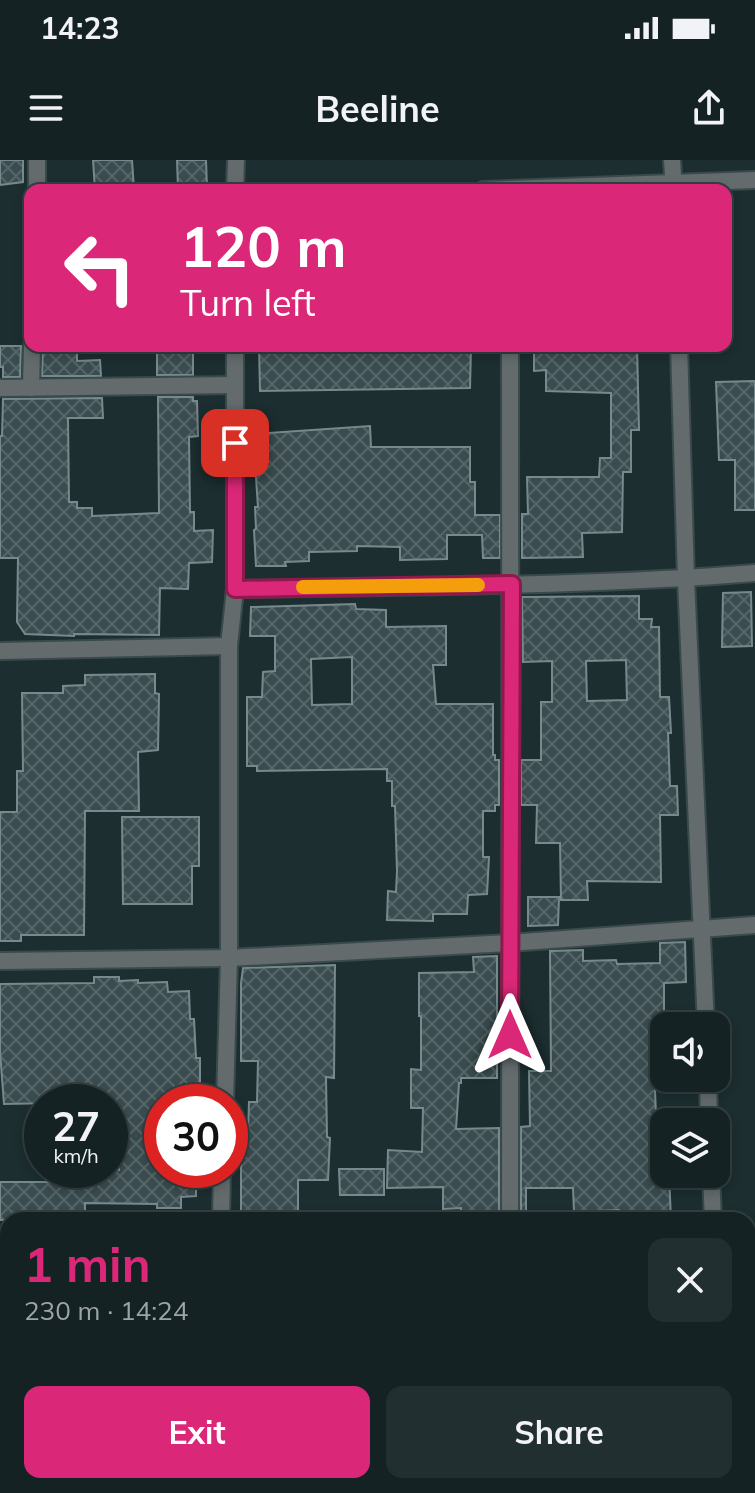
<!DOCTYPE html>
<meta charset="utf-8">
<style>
body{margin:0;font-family:Mulish,sans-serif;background:#222f31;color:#f1f3f6;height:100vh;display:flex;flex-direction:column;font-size:30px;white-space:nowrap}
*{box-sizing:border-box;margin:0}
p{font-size:26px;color:#9da4a6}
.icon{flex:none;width:44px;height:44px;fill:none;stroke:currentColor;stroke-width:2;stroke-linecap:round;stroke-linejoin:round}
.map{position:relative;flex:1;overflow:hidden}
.side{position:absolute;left:0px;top:1052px;width:756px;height:282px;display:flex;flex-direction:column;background:#152224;border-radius:24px 24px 0 0;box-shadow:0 4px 12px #0003,0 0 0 2px #343f41}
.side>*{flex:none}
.hud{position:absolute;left:24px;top:24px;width:708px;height:168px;border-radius:16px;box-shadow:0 4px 12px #0003,0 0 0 2px #343f41;background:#db2777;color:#fff;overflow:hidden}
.fabs{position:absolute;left:650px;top:852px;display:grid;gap:16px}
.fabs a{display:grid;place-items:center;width:80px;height:80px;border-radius:16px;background:#152224;box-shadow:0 4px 12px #0003,0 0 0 2px #343f41;font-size:40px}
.speed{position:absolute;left:24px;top:924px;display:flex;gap:16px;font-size:40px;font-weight:700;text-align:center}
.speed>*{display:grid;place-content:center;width:104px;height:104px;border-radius:50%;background:#152224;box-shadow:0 4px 12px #0003,0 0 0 2px #343f41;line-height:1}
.speed small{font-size:20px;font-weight:400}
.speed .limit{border:12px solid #d22;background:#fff;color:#111}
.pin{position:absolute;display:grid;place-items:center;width:68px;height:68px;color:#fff;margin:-34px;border-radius:16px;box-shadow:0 4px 12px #0006}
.me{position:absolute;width:88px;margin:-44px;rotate:0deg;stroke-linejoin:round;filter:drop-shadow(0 0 6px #0008)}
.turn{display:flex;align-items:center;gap:28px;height:168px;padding:0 24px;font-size:36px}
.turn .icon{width:104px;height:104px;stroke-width:2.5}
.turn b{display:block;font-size:56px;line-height:68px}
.round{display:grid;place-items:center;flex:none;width:84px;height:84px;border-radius:16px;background:#222f31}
.headline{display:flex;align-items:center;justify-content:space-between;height:136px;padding:0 24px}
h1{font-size:48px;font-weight:700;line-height:60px;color:#db2777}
.button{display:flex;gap:16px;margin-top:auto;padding:16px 24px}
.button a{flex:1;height:92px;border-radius:16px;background:#db2777;color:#fff;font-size:32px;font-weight:700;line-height:92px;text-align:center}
.button a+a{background:#222f31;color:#f1f3f6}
.status{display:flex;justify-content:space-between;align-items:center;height:56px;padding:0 40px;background:#152224;direction:ltr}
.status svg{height:22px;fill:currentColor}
header{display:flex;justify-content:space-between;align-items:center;height:104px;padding:0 24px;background:#152224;font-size:36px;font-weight:700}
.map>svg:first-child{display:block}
.building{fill:url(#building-cross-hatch);stroke:#768a8d;stroke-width:2;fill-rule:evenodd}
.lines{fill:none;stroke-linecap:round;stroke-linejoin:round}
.minor-casing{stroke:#394a4c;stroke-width:20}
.minor{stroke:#636b6c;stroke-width:16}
.route-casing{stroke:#8e194d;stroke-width:20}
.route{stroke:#db2777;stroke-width:14}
.slow{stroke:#f59e0b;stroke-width:14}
</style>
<div class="status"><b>14:23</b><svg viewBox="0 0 49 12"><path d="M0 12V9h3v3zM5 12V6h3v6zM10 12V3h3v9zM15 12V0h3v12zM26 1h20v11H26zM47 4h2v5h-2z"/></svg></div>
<header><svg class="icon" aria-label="menu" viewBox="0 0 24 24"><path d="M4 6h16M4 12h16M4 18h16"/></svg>Beeline<svg class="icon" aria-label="share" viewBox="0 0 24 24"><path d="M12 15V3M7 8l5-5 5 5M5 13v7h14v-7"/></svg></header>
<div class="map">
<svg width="755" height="1333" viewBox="0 0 755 1333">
<defs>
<pattern id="building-cross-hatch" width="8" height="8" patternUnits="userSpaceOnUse" patternTransform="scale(2)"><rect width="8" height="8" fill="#3a4c4f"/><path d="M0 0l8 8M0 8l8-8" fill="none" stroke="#556568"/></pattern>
</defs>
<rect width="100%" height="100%" fill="#1c2e30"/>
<!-- building -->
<g class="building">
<path d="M0,0H23V22L0,25Z"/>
<path d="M93,0H132L134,30H95Z"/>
<path d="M177,0H206L207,28L178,29Z"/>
<path d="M0,186H21L20,217H3V207H0Z"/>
<path d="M43,186H77V201L100,200L101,216H42Z"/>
<path d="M161,186H193V215H157V192H161Z"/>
<path d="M259,186H471L470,228L260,231Z"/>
<path d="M534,186H637L639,270H631V312H623L622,372L582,373L583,397L522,398V354H528L527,317H599L600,298H611V233L546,231V210L534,211Z"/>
<path d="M755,221V350H735V300H719L716,222Z"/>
<path d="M158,237H193V241H197L198,276L189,277L190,352H194V371L213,370L212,402L189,403L188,429L160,428L159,475L74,474V476L25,474L17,462L18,398H0V276H2L3,239L102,238L103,258H68L69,342H77V348H92V356L159,353Z"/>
<path d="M370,266L371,287H470V322H475V355H500V398H483L482,375H447V399L400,400V387L357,386V391L309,392V401L285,402L286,406H256L254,370L256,369L255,347H258L253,274Z"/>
<path d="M751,432L752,486L722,487L723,433Z"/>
<path d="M639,436V459H652L651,467H659L660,537H669L671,573H668L670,626H677L678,655H660L661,722L587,721L588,740H561L560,683H536L537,645H521V600H541V542H552V501L523,502L522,437ZM626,500L627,540L587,541L586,501Z"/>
<path d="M355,444L356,449L386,450V467L446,466V505H433L436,544H493V595H495V600H499V645H495V651H483V697H489L487,734L468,735L467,754H433V761L387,760L388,731L396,732L397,711L395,646H392V621H387V609L257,611V606H247V537H262L263,512L275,511V476H250L251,447ZM352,497V544L312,545L311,499Z"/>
<path d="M155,514V533L159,534L158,590L138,592L139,651H85L84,775H21V781H0V652H17V611H23L22,533H63V526L85,525V515Z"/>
<path d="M122,657H199V706H192V744H123Z"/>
<path d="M528,737H559L558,765L528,766Z"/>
<path d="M685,782L686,822L664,823V866L662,868V906H654L656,955L664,954V1014H669L671,1060H620L619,1050L574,1052L573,1028H526V1060H521V967L530,966L529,911H551L550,791L583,790V801L616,800L617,804L660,803V783Z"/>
<path d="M497,796V918H461V923H459L456,969L499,968V1060H461V1048L443,1049V1027L387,1028L388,990L422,992L423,948H411V909L421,910V856H419V813L474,812L473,797Z"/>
<path d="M335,805L334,918L326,917L327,977L330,978L328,1020H298V1060H241V972L248,973L249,942H257L258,901H241V823L243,808Z"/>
<path d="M94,817H119V821L138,820V823L167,822L168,832L189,831L190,859H194L196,898H200V925H195L194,942H162V1010H196V1036L181,1037V1048H157V1044L85,1043V1053H59V1060H0V1022H72L73,1010H119V950L110,951V942L4,944L0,892V824L94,823Z"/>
<path d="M339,1009H384V1035H340Z"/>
</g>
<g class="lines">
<!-- minor casing -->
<g class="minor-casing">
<g id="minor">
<path d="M37,0V30"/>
<path d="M672,0L674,30"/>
<path d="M235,30L236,0"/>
<path d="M483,30L755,20"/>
<path d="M510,186C512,477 509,769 510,1060"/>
<path d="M679,186L686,419L706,866"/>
<path d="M0,228L235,225"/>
<path d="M31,228L32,186"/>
<path d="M235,429C408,426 582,427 755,413"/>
<path d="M0,491L229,486"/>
<path d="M0,801L229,798L509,783L755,765"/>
<path d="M708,918L709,962"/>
<path d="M225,942L229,798V486L235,429V186"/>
<path d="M711,1014L713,1060"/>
<path d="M221,1060L222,1010"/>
<path d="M748,1235L755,1234"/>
<path d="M0,1264H8"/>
<path d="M215,1326V1333"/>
<path d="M722,1326V1333"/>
<path d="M509,1333V1326"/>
</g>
</g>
<!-- minor -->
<use href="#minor" class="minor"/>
</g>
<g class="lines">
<!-- route casing -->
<g class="route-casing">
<path id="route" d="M235,283V429L512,424L510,875"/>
</g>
<!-- route -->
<use href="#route" class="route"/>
<!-- slow -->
<path class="slow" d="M303,427L478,425"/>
</g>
</svg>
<div class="fabs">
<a><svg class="icon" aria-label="sound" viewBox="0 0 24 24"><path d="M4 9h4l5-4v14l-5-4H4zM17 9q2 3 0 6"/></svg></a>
<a><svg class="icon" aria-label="layers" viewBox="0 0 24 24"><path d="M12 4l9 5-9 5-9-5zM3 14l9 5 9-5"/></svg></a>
</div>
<div class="speed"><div>27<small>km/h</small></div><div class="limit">30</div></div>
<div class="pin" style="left:235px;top:283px;background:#d93025"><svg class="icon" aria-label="arrive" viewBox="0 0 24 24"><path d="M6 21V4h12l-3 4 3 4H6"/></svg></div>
<svg class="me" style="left:510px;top:875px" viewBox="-20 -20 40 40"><path d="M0-17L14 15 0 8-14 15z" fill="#db2777" stroke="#fff" stroke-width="4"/></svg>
<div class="hud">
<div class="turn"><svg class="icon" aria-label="left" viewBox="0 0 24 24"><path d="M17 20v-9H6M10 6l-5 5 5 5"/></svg><div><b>120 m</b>Turn left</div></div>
</div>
<section class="side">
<div class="headline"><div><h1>1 min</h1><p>230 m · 14:24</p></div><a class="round"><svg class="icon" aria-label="close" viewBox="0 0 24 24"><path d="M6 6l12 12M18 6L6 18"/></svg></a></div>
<div class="button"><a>Exit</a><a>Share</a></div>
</section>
</div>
